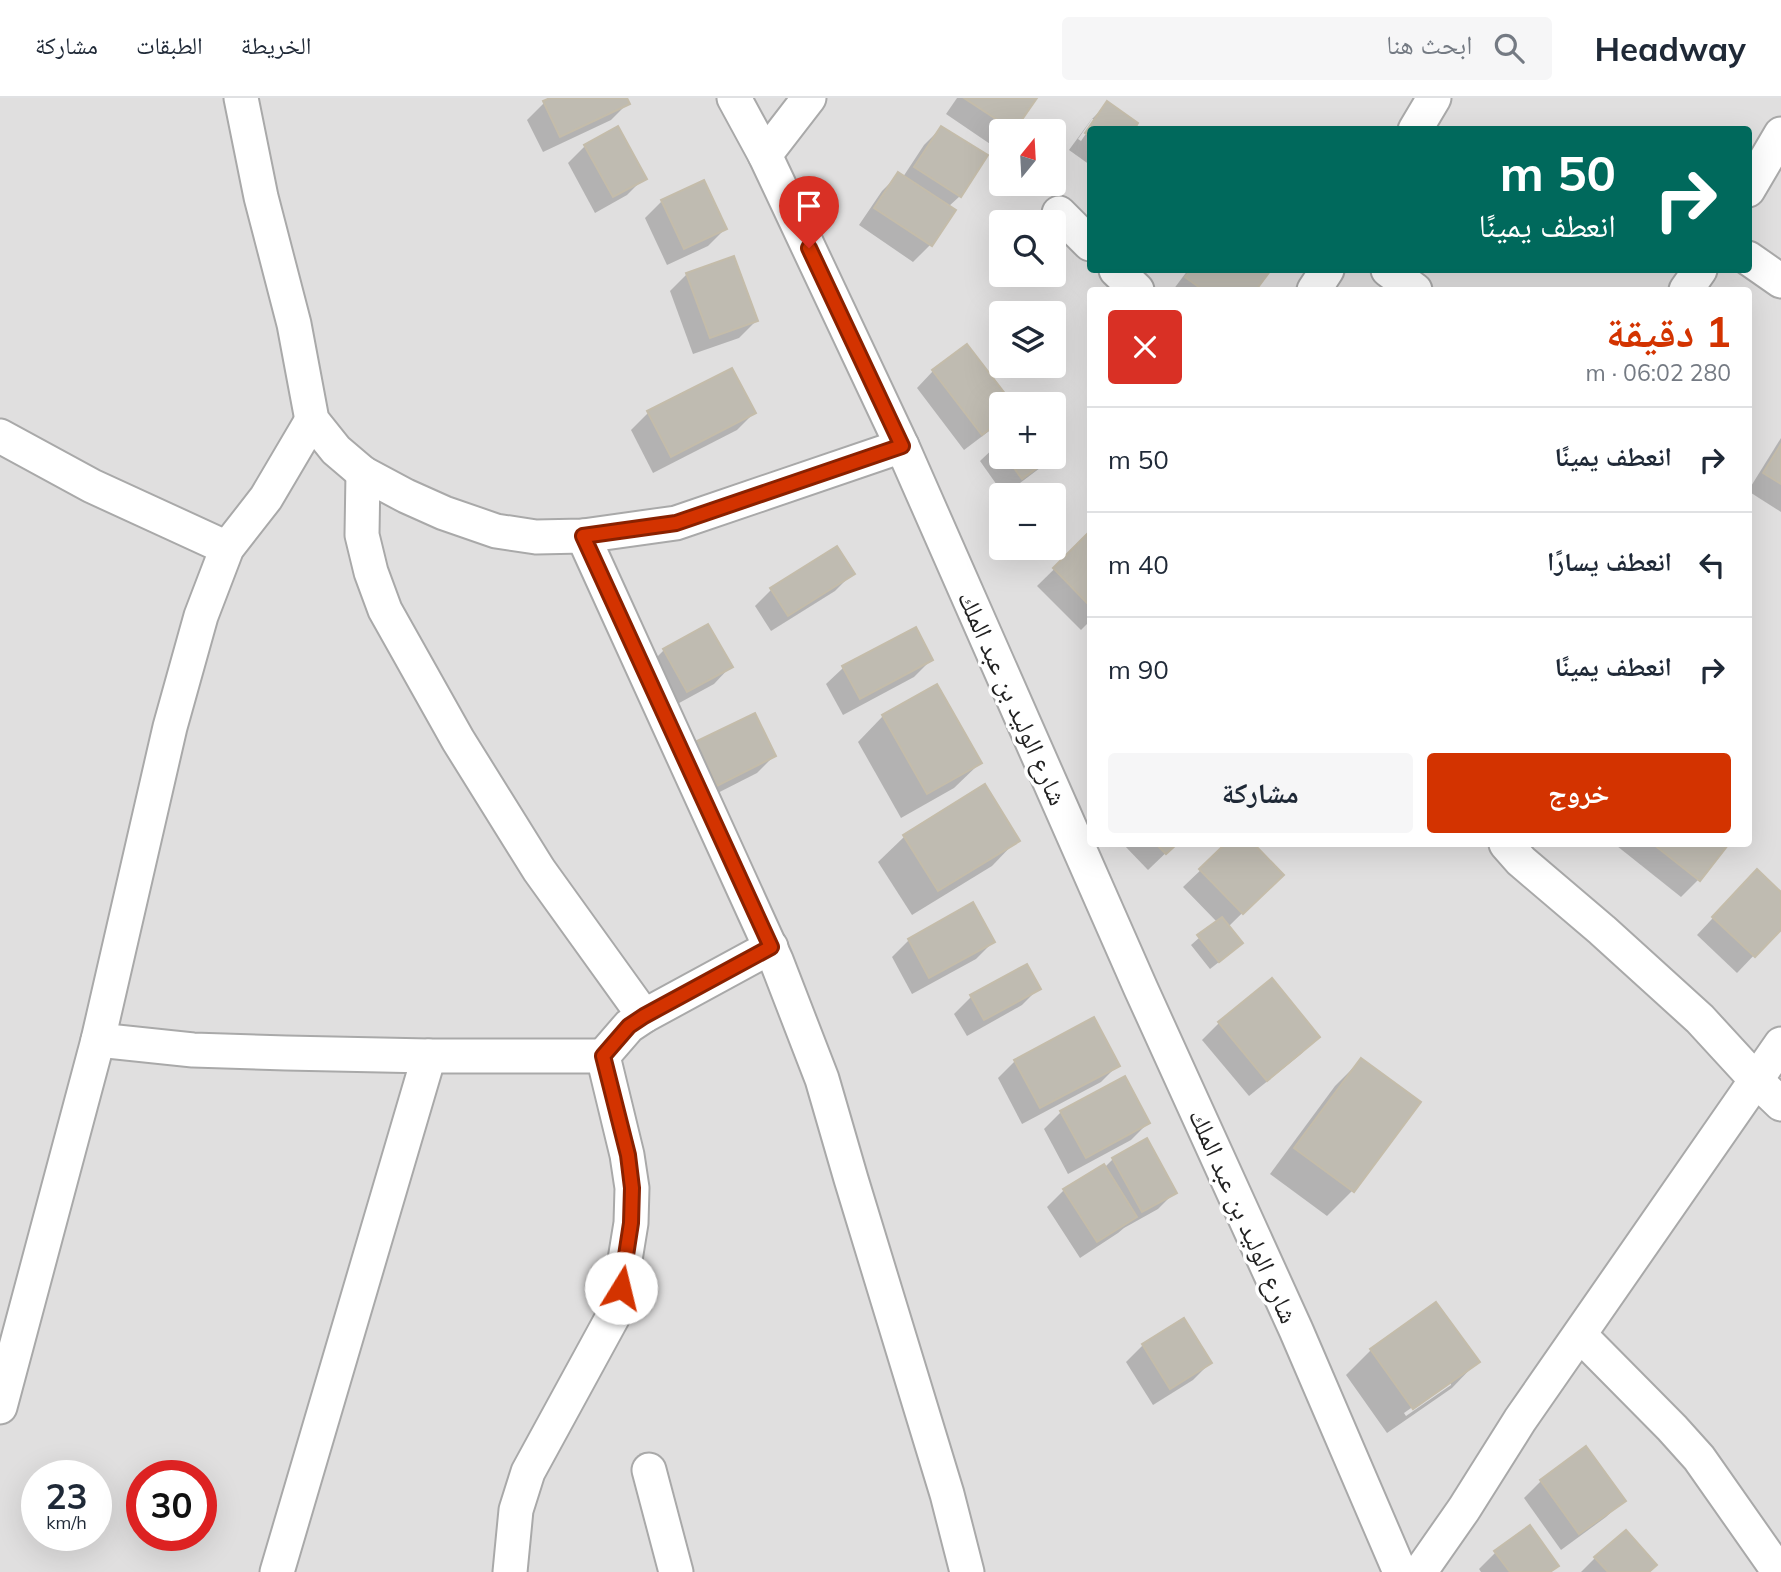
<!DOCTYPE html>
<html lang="ar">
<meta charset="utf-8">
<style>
body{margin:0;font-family:Mulish,"Noto Naskh Arabic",sans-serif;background:#f6f6f7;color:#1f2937;direction:rtl;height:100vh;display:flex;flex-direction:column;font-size:26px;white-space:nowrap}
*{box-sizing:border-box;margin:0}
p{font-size:23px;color:#747a83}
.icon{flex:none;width:38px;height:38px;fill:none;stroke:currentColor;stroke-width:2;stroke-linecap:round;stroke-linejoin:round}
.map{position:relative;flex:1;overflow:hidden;direction:ltr}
.details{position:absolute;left:1087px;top:189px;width:665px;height:560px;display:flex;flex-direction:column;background:#fff;border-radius:7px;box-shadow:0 7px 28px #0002;direction:rtl}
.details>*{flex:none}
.hud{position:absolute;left:1087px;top:28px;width:665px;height:147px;border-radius:7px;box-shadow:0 7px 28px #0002;direction:rtl;background:#00695c;color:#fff;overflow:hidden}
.needle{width:46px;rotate:18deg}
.buttons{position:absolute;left:989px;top:21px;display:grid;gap:14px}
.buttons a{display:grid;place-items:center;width:77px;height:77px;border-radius:7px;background:#fff;box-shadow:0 7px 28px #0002;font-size:35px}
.speed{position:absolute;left:21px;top:1362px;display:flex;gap:14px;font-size:35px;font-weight:700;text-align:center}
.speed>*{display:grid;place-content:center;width:91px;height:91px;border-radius:50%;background:#fff;box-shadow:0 7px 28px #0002;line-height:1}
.speed small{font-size:18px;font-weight:400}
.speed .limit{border:10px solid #d22;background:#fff;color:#111}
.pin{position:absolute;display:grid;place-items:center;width:60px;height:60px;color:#fff;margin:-72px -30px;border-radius:50% 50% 50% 0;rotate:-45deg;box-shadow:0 0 7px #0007}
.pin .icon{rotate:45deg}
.me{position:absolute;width:77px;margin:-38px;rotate:9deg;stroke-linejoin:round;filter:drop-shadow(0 0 5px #0008)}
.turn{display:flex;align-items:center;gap:24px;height:147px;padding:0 21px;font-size:32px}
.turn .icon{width:91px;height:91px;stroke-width:2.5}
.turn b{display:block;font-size:49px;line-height:60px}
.round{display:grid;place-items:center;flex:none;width:74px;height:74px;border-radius:7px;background:#f6f6f7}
.summary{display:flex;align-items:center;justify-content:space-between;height:119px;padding:0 21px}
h1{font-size:42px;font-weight:700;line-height:52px;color:#d33300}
.cta{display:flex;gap:14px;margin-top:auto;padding:14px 21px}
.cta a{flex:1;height:80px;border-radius:7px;background:#d33300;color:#fff;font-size:28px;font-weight:700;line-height:80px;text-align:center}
.cta a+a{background:#f6f6f7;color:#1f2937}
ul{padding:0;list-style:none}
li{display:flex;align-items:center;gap:21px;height:105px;padding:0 21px;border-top:2px solid #e0e1e3}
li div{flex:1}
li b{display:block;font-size:26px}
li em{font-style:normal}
header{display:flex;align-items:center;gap:42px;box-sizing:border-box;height:98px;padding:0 35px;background:#fff;border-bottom:2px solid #e0e1e3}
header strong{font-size:33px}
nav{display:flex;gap:38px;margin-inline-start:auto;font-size:24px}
.search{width:490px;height:63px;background:#f6f6f7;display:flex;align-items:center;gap:18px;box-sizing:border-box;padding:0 24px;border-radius:7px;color:#747a83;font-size:26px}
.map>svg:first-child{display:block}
.residential{fill:#e0dfdf;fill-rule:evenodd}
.shadow{fill:#0003;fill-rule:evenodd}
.building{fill:#bfbbb1;stroke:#c4bcaa;stroke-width:2}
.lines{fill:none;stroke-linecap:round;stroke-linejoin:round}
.minor-casing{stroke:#a9a9a9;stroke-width:37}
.minor{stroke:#fff;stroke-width:33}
.route-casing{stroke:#892100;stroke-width:18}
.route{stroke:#d33300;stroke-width:12}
.labels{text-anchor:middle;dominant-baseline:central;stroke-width:7;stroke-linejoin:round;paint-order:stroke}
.street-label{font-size:26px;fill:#222;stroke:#fff}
</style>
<header>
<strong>Headway</strong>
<div class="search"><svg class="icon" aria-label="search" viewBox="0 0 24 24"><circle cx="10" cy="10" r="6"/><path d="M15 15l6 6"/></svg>ابحث هنا</div>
<nav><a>الخريطة</a><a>الطبقات</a><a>مشاركة</a></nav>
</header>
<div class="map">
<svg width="1781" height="1474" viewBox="0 0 1781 1474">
<rect width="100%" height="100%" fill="#f2f1e8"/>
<!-- residential -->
<path class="residential" d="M0,0H1781V1474H0ZM1090,32H1748V172H1090ZM1001,33H1054V86H1001ZM1001,124H1054V177H1001ZM1090,192H1748V746H1090ZM1001,215H1054V268H1001ZM1001,306H1054V359H1001ZM1001,397H1054V450H1001ZM37,1377H96V1437H37ZM142,1377H201V1437H142Z"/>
<!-- shadow -->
<g class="shadow">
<path d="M554,0H625L628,5L611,22L543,54L527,22L544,5Z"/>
<path d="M957,0H1035L1012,33H1001V44L996,50L946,16Z"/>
<path d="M1108,5L1090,32V67L1069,52L1091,22ZM1092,21H1096L1081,43L1078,41Z"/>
<path d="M941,30L960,98L948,109L930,147L913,164L859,127L882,93L899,76L903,79L924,47Z"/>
<path d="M617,31L644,80L627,97L595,115L568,65L585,48Z"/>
<path d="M662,103L725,131L708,148L667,167L645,120Z"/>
<path d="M1188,172H1269L1254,192H1173Z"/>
<path d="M687,176L756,223L739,240L693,256L670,193Z"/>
<path d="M966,248L1011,306H1001V324L964,352L917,290L933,273Z"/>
<path d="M648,315H754L737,332L653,375L631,332Z"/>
<path d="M1781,340V414L1748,393Z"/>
<path d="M1001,343V359H1052L1040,370L1004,397L980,363Z"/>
<path d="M1090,436V523L1081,532L1037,488Z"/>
<path d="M852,476L835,493L771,533L755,508L772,491Z"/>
<path d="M664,552L730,569L714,586L670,610L647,569Z"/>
<path d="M931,562L914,579L843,617L826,586L843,570Z"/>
<path d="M883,618L980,665L954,690L901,720L858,644Z"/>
<path d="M696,645L774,658L757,675L700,704L679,662Z"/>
<path d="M984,689L1017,742L992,768L912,817L878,764L904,739Z"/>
<path d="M1123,746H1175L1148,772Z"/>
<path d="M1228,746H1251L1281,777L1228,829L1233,853L1210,871L1191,847L1217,824L1183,789Z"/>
<path d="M1619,746H1723L1725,748L1698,782L1681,799L1617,748Z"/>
<path d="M1740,791L1781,796V829L1737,875L1697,837Z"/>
<path d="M909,842L993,844L976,861L912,896L892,859Z"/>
<path d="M1039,890L1022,907L967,938L954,916L971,899Z"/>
<path d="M1219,925L1317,939L1301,956L1249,998L1202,942Z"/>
<path d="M1361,962L1352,1093L1327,1118L1270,1076L1335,988Z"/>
<path d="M1015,963L1118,967L1101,984L1022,1026L998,980Z"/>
<path d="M1124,981L1148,1025L1131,1042L1068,1076L1044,1031L1061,1014Z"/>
<path d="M1113,1061L1175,1094L1158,1111L1124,1130L1118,1135L1080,1160L1047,1109L1064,1092L1104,1070Z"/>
<path d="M1143,1247L1210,1265L1193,1282L1153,1307L1126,1264Z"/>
<path d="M1371,1252L1477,1264L1452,1290L1387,1335L1346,1277ZM1451,1282V1287L1406,1318L1404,1315Z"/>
<path d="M1541,1383L1623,1403L1606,1419L1561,1452L1524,1400Z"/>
<path d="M1496,1454L1557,1467L1550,1474H1481L1479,1471Z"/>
<path d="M1595,1460L1648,1474H1581Z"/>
</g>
<!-- building -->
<g class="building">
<path d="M550,0H627L630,6L560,39L543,3Z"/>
<path d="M964,0H1037L1014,33Z"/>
<path d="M1107,3L1138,25L1134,32H1090V38L1085,35Z"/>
<path d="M618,28L647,81L613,99L584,47Z"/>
<path d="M941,28L988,57L961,99L914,69Z"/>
<path d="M898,74L956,112L932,148L874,110Z"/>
<path d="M704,82L727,131L684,151L661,102Z"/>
<path d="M734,158L758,223L710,240L686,175Z"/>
<path d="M1191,172H1271L1256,192H1203L1185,179Z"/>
<path d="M967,246L1013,306H1001V322L982,337L932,272Z"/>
<path d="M732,270L756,315L671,359L647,313Z"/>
<path d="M1781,346V386L1763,375Z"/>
<path d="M1006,359H1052L1022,381Z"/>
<path d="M1090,433V508L1053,470Z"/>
<path d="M837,448L855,476L788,518L770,490Z"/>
<path d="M708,526L733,569L687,594L663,551Z"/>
<path d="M916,529L933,562L860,601L842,568Z"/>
<path d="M937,586L982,665L927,696L882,617Z"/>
<path d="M755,615L776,658L717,688L695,644Z"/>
<path d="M985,686L1020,743L938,793L903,737Z"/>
<path d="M1156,746H1177L1166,756Z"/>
<path d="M1225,746H1254L1284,777L1243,816L1199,771Z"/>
<path d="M1653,746H1725L1728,747L1700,783Z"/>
<path d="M1757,771L1781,794V832L1755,859L1712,819Z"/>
<path d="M973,804L995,844L929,880L908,841Z"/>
<path d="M1222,819L1243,845L1219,864L1197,837Z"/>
<path d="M1027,866L1041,891L984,922L970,897Z"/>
<path d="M1272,880L1320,939L1267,983L1218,924Z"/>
<path d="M1094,919L1120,968L1040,1010L1014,962Z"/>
<path d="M1361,960L1421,1004L1354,1094L1294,1050Z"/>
<path d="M1125,978L1150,1025L1086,1060L1060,1013Z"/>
<path d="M1147,1040L1177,1095L1142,1114L1112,1060Z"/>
<path d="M1104,1066L1137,1119L1097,1144L1063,1091Z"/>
<path d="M1436,1204L1480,1264L1413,1311L1370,1251Z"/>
<path d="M1184,1220L1212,1265L1170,1291L1142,1246Z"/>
<path d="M1586,1348L1626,1403L1579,1436L1540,1382Z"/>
<path d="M1530,1427L1559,1468L1550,1474H1510L1494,1453Z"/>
<path d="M1626,1432L1657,1467L1649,1474H1608L1594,1459Z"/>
</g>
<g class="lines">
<!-- minor casing -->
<g class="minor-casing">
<g id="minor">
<path d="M241,0L261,99L294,226L312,322L336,352L363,375L406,398L444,415L496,433L536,439L583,438L676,425L902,348"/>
<path d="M734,0L765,57L902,348L1141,891L1296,1232L1400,1474"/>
<path d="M1415,32L1434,0"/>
<path d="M765,57L809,0"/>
<path d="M1748,92L1781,36"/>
<path d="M1059,115L1090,146"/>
<path d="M1748,160L1781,183"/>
<path d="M1116,172L1137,192"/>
<path d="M1388,172L1415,192"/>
<path d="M1314,192L1327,172"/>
<path d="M1686,192L1700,172"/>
<path d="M0,338L92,388L227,450"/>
<path d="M363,375L362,437L371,474L385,512L458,642L539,772L644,918"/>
<path d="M583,438L776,862L822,981L851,1081L947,1396L967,1474"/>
<path d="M1506,746L1521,763L1602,832L1700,921L1757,983L1781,1006"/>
<path d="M98,942L193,952L286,955L429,958H603L627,1057L632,1090L631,1125L617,1211L528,1374L516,1412L510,1474"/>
<path d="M603,958L629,928L644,918L771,849"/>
<path d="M1580,1237L1672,1330L1699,1360L1779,1474"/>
<path d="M0,1309L98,942L170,629L201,518L227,450L266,400L312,322"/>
<path d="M649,1372L676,1474"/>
<path d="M277,1474L429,958"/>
<path d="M1420,1474L1464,1411L1520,1322L1781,946"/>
</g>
</g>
<!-- minor -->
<use href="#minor" class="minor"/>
</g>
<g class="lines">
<!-- route casing -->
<g class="route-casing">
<path id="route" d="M621,1190L631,1125L632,1090L628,1057L603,958L629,928L644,918L771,849L583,438L676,425L902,348L809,150"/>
</g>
<!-- route -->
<use href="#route" class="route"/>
</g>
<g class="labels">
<!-- street labels -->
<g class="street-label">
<text transform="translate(1013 600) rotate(66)">شارع الوليد بن عبد الملك</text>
<text transform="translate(1244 1118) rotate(66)">شارع الوليد بن عبد الملك</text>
</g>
</g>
</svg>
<div class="buttons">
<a><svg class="needle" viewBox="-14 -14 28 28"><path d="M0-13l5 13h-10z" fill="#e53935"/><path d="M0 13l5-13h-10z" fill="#747a83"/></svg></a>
<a><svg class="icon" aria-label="search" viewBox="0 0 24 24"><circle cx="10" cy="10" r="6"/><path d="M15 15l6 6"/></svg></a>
<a><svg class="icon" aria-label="layers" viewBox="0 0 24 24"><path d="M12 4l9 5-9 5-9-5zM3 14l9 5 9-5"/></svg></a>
<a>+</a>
<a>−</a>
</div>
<div class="speed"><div>23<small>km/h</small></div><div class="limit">30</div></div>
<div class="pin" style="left:809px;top:150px;background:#d93025"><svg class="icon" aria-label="arrive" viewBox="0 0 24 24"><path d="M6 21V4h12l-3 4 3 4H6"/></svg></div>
<svg class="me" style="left:621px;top:1190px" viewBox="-20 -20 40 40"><circle r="19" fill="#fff"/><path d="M0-13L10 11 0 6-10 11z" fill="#d33300"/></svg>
<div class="hud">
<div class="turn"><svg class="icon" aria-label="right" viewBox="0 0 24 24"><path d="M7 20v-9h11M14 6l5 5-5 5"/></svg><div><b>50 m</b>انعطف يمينًا</div></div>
</div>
<section class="details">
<div class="summary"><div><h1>1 دقيقة</h1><p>280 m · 06:02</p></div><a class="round" style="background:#d93025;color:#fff"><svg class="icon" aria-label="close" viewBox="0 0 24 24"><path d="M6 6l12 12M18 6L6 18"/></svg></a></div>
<ul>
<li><svg class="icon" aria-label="right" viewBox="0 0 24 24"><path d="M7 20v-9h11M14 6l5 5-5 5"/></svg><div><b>انعطف يمينًا</b></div><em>50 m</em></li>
<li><svg class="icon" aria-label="left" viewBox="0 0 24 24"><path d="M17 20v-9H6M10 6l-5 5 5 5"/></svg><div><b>انعطف يسارًا</b></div><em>40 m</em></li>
<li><svg class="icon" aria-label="right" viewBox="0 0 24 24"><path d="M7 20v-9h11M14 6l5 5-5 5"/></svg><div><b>انعطف يمينًا</b></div><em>90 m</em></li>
</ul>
<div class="cta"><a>خروج</a><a>مشاركة</a></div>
</section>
</div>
